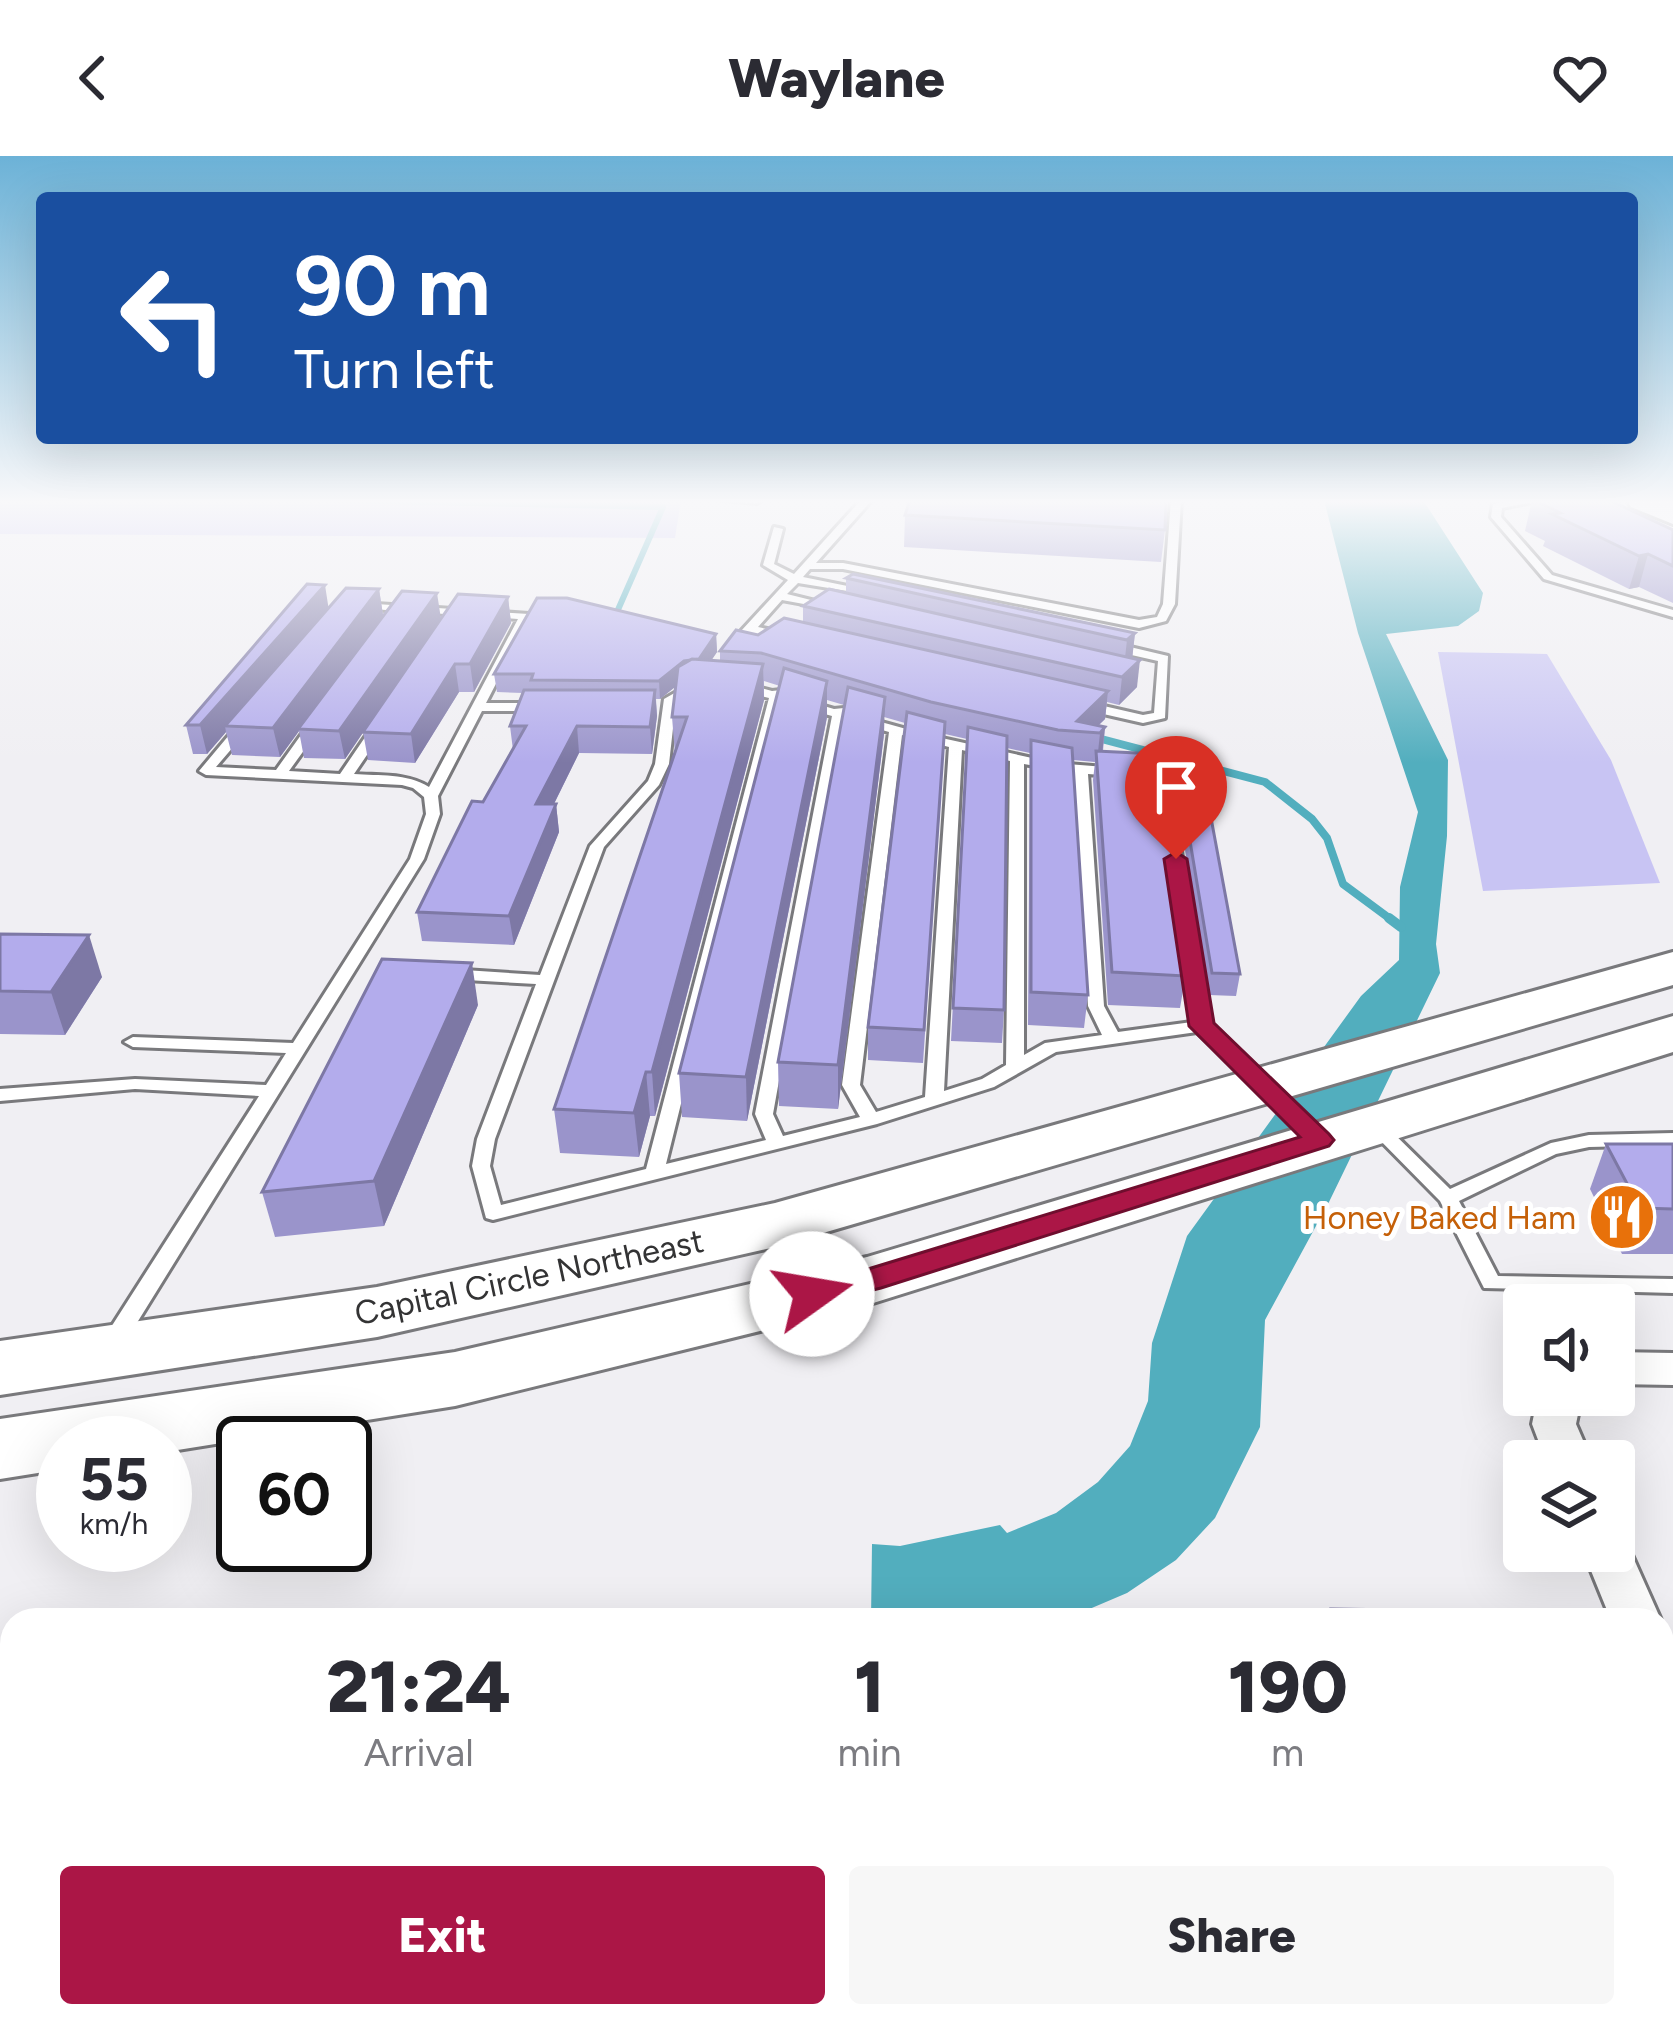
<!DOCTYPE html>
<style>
body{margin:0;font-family:Figtree,sans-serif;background:#f7f7f7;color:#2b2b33;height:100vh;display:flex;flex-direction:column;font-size:45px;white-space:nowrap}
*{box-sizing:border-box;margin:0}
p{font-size:39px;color:#7c7c81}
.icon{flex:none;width:66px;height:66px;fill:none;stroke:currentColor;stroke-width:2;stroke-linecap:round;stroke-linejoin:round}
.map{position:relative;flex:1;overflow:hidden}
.drawer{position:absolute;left:0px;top:1452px;width:1674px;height:420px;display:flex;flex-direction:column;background:#fff;border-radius:36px 36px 0 0;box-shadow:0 12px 48px #0002}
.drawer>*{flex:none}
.hud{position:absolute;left:36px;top:36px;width:1602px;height:252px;border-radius:12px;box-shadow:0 12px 48px #0002;background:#1a4fa0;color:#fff;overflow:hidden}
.buttons{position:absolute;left:1503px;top:1128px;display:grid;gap:24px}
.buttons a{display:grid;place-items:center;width:132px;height:132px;border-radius:12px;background:#fff;box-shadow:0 12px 48px #0002;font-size:60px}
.speed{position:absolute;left:36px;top:1260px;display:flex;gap:24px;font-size:60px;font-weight:700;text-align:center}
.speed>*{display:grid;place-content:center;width:156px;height:156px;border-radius:50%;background:#fff;box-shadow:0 12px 48px #0002;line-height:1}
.speed small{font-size:30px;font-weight:400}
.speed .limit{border:6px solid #111;border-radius:18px;background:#fff;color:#111}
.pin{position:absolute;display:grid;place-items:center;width:102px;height:102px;color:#fff;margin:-123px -51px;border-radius:50% 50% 50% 0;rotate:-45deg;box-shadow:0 0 12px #0007}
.pin .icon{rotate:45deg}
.me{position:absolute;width:132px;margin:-66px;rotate:77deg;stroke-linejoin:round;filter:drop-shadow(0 0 9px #0008)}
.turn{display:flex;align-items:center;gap:42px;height:252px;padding:0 60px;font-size:54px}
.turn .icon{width:156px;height:156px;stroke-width:2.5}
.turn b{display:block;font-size:84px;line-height:102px}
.eta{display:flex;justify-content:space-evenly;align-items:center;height:204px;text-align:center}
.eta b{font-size:72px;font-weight:800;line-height:84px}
.cta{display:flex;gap:24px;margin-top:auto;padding:24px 60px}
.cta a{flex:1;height:138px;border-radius:12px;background:#ab1646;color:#fff;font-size:48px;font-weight:800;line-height:138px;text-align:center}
.cta a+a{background:#f7f7f7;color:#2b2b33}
header{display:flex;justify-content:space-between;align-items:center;height:156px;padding:0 60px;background:#fff;font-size:54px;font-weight:800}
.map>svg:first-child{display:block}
.green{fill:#c8c4f3}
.water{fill:#52aebe}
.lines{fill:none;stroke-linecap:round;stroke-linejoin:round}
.stream-far2{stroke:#52aebe;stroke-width:6}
.stream-far1{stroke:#52aebe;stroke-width:8}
.stream{stroke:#52aebe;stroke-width:10}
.lane-casing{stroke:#79797c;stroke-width:6}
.street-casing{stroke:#79797c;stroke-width:6}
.primary-casing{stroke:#79797c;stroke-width:6}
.lane{fill:#fff;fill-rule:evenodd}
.street{fill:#fff;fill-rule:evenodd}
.primary{fill:#fff;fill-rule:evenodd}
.wall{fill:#9a94cb}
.shaded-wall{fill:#7d78a5}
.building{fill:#b3acec;stroke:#7d78a5;stroke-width:3}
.route{fill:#ab1646;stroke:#6f0e2e;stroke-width:3}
.labels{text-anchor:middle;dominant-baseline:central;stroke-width:10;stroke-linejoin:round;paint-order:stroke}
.food-label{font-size:33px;fill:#c56008;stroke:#fff;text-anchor:end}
.street-label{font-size:33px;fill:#333334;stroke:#fff}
</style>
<header><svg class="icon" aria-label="back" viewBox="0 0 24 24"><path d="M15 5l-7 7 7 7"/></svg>Waylane<svg class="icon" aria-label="heart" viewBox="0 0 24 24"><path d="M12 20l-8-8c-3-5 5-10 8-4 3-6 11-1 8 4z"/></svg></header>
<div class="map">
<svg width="1673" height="1872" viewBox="0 0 1673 1872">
<rect width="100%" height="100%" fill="#f0eff3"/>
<!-- green -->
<g class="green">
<path d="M0,344H681L675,382L0,378Z"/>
<path d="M1438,496L1547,498L1611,604L1660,727L1483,735Z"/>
</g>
<!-- water -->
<g class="water">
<path d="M1324,344H1423L1483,437L1479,455L1458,470L1386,478L1448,604L1447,680L1436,788L1440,817L1329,1046L1265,1164L1260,1271L1215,1362L1176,1404L1127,1437L1073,1460L1059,1464H871L872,1388L900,1390L1000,1369L1007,1377L1056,1357L1098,1326L1130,1290L1148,1245L1152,1187L1187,1080L1361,840L1399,804L1400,731L1418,656L1358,477Z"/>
<path d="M12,1797V1860H816V1872H0V1800Z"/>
</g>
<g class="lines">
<!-- stream-far2 -->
<path class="stream-far2" d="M335,344L663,351L617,456L625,460"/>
<!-- stream-far1 -->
<path class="stream-far1" d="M1090,580L1265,626L1312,663L1327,682L1343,728L1393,765"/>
<!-- stream -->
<path class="stream" d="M1389,762L1401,771"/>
<!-- lane casing -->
<g class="lane-casing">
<g id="lane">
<path d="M721,344H762L757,347Z"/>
<path d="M861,344H872L816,407H843L1139,464L1157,461L1163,448L1171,344H1181L1175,448L1166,465L1139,472L843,413H810L803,421L872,435L866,438L798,427L787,438L831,449V453L782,444L758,471L790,478V484L752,477L749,481H741V475L788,424L763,409L774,371L783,373L774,408L794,418Z"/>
<path d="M1514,344H1543L1502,352L1501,361L1552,419L1673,454V461L1544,423L1491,361L1493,348Z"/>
<path d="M361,447L529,458L531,460L486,547H538L544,551L538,555H482L438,640L440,658L424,703L122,1191L114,1193L106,1191L103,1185L106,1179L259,940L135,933L0,945V933L135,923L266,929L286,897L133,891L124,886L133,881L293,887L410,703L426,658L424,641L413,632L402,629L206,619L199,615L240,566L245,565L252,569L216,611L276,614L311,565L316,564L323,568L289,615L340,618L372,571L377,570L384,574L354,618C379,620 407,617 429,631L518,463L357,452L355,450Z"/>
<path d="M1109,486L1168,500L1165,562L1143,567L1077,552L1076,549L1082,545L1143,559L1154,557L1158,505L1105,493V487Z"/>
<path d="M692,527L702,530L676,545L669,608L659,629L604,691L495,983L490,1010L501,1049L646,1013L769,542L738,534V528L742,527L772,535L781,534L783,538L834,553L844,552L845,556L928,579L1055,607L1168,616L1209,868L1269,924L1272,928L1269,932H1257L1197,876L1056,896L994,931L877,968L493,1064L486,1062L472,1010L477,983L536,828L449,823L441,818L449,813L540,819L590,690L648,625L655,608L664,543ZM781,546L832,560L755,958L766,984L666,1008ZM844,563L889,576L842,929L860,961L783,980L773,958ZM902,579L949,591L925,941L876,956L860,929ZM962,594L1010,605L1006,909L982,923L944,935ZM1024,608L1074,617L1088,850L1102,879L1045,887L1024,899ZM1088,618L1157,623L1192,866L1118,876L1104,850Z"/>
<path d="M1375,964L1382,966L1450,1033L1551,987L1589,979L1673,977V989L1589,991L1556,998L1459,1045L1498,1120L1673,1123V1137L1484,1132L1440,1045L1366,970Z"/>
</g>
</g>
<!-- street casing -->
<g class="street-casing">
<g id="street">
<path d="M1614,1196L1673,1197V1229L1614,1228Z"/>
<path d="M1538,1239H1582L1576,1268L1592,1305H1546L1532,1268Z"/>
<path d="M1614,1377L1624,1381L1661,1464H1611L1583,1395H1614Z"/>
<path d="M1662,1503L1673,1507V1576L1662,1572Z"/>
</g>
</g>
<!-- primary casing -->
<g class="primary-casing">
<g id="primary">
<path d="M1627,344L1673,345V368L1631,351Z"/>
<path d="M1673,796V829L775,1091L377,1181L0,1239V1185L377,1131L775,1047Z"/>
<path d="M1673,860V896L870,1148L455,1250L165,1296V1287H63V1313L0,1323V1263L455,1196L867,1101Z"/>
</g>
</g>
<!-- lane -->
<use href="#lane" class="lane"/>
<!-- street -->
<use href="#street" class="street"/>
<!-- primary -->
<use href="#primary" class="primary"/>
</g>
<!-- wall -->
<g class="wall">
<path d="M1532,344L1673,374V447L1639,431L1629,433L1543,390L1545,385L1525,375Z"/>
<path d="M905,359L1165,374L1161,406L904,391Z"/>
<path d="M846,422L1135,477L1132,502L1137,531L1119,549L1107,546L1105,563L1099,569L1105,571L1103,595L1188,806L1180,852L1108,849L1093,624L1095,606L1073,604L1088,839L1084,872L1028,869L1030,597L1007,592L1004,854L1002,887L951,885L967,583L945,578L923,907L868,904V871L905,567L884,561V578L838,953L779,950L778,906L844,549L827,544V561L747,965L682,961L679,917L780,530L764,525V544L655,960H650L639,1001L560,997L554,953L675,598L672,561L676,530L660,543H656L657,560L652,598L579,597L554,648H556L559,676L514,789L422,785L417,756L513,594L510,570L523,537L497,536L494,518L716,478L717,496L711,504L720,505V495L758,479L803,466V450L846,437Z"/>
<path d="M379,433L383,459L420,493L508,441L511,467L474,536H459L415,607L368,604L363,576L345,603L304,602L299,575L280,601L232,599L226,576L207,598H193L186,569L329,452Z"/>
<path d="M1177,607L1240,818L1236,840L1209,839L1174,627Z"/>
<path d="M0,778L102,821L65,879L0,878Z"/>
<path d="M478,849L384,1070L275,1081L262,1036Z"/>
<path d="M1606,988H1673V1098H1622L1590,1033Z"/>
</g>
<!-- shaded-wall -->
<g class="shaded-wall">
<path d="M1648,398L1639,431L1629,433L1639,400Z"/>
<path d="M325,429L329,455L225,570L226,576L207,598L200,569Z"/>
<path d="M379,433L383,459L298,573L299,575L280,601L273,572Z"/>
<path d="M437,437L441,463L345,603L339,575Z"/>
<path d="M508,441L511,467L474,536L470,508Z"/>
<path d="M1135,477L1132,504L1124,511L1127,484Z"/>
<path d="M716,478L717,496L699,523L698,504Z"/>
<path d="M1140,504L1137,531L1119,549L1122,521Z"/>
<path d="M684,505L685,523L660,543L659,525Z"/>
<path d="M455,508L459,536L415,607L411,578Z"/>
<path d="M763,508L764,544L655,960L652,916Z"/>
<path d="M827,525V561L747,965L746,921Z"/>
<path d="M655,534L657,560L652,598L650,571Z"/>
<path d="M1108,535L1105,563L1091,576L1077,565Z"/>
<path d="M885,541L884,578L838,953V909Z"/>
<path d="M577,570L579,597L540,676L536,648Z"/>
<path d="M1105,571L1102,599L1097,606L1100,577Z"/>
<path d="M556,648L559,676L514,789L509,760Z"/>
<path d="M89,779L102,821L65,879L51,836Z"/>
<path d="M472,807L478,849L384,1070L374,1025Z"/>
<path d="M646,916L650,960L639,1001L634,957Z"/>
</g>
<!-- building -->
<g class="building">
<path d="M910,344H1166L1165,374L905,359Z"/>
<path d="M1534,344H1609L1673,374V410L1648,398L1639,400L1552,358L1560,357Z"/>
<path d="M853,418L1135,477L1127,484L846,422Z"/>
<path d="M307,428L325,429L200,569H186Z"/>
<path d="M346,432L379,433L273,572L225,570Z"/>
<path d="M829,433L1140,504L1122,521L803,450Z"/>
<path d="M402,435L437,437L339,575L298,573Z"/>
<path d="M458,438L508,441L470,508H455L411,578L363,576Z"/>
<path d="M537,442H567L716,478L699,503L684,505L659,525L531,524L533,518H494Z"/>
<path d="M784,462L1108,535L1077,565L1105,571L1100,577L1058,574L931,546L761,497L720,495L736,474L758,479Z"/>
<path d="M692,503L763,508L652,916H646L634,957L554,953L687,561H672L678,511Z"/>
<path d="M784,512L827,525L746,921L679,917Z"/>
<path d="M848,531L885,541L838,909L778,906Z"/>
<path d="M524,534H655L650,571L577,570L536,648H556L509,760L417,756L472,645L483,646L526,570H510Z"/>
<path d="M907,556L945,566L924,874L868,871Z"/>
<path d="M968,571L1007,580L1004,854L953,852Z"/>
<path d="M1031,584L1072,592L1088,839L1031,836Z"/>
<path d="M1096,595L1157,598L1188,806L1183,805L1185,820L1112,816Z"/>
<path d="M1177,607L1201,608L1240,818L1212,817Z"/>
<path d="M0,778L89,779L51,836L0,835Z"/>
<path d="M382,803L472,807L374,1025L262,1036Z"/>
<path d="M1606,988H1673V1053L1640,1052Z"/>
<path d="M1331,1453L1537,1456L1540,1464H1333Z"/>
</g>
<!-- sky -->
<linearGradient id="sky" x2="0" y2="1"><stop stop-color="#6cb2d7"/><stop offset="0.57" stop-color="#f8f8fa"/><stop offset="1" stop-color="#f8f8fa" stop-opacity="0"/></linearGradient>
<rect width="1673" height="607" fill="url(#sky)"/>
<!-- route -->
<path class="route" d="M1176,696L1187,703L1214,867L1329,978L1334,984L1329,990L881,1132L812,1149L800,1145L796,1138L800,1130L868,1113L1300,981L1189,870L1164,703Z"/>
<!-- icons -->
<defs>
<g id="restaurant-disc" transform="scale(3.45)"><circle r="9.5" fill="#e8710a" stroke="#fff"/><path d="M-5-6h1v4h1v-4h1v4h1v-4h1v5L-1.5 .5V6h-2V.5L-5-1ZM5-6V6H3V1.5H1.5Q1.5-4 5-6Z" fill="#fff"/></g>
</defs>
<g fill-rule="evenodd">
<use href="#restaurant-disc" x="1622" y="1061"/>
</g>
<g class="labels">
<!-- food labels -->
<g class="food-label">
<text x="1576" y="1061">Honey Baked Ham</text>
</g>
<!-- street labels -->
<g class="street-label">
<text transform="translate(529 1121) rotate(-12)">Capital Circle Northeast</text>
</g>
</g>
</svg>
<div class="buttons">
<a><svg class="icon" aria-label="sound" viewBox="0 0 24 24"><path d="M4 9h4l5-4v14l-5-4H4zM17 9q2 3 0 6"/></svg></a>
<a><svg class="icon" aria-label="layers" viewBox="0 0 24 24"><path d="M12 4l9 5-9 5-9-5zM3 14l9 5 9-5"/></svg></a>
</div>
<div class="speed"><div>55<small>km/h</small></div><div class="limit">60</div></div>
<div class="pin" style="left:1176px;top:703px;background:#d93025"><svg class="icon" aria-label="arrive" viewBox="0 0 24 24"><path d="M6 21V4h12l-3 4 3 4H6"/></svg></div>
<svg class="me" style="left:812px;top:1138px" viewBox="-20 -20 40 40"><circle r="19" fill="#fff"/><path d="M0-13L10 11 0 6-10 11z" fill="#ab1646"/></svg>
<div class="hud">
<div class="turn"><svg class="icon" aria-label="left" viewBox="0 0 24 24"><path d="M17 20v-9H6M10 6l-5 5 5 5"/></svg><div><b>90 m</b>Turn left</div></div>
</div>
<section class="drawer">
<div class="eta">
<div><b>21:24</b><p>Arrival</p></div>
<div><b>1</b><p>min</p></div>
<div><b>190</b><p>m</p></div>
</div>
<div class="cta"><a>Exit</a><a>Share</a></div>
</section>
</div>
